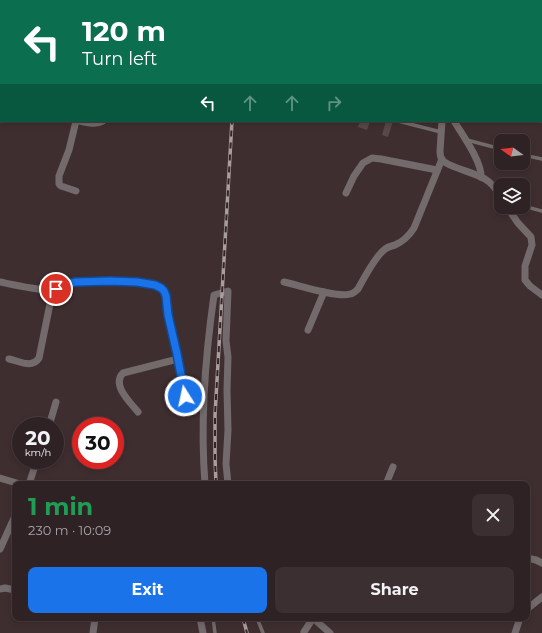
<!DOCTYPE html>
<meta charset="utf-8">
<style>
body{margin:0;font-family:Montserrat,sans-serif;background:#3b2f31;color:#f1f3f6;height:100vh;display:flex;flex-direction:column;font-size:15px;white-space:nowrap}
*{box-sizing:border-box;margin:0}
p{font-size:13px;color:#a7a4a6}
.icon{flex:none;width:22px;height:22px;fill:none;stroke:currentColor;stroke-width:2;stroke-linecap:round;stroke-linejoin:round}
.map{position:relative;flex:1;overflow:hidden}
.side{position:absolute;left:12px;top:481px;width:518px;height:140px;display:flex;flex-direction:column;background:#2f2224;border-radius:8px;box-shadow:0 2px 6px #0003,0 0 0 1px #4a3f41}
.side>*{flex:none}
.guide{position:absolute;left:0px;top:0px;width:542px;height:122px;box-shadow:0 2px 6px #0003,0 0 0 1px #4a3f41;background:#0b6e4f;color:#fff;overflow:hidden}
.needle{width:26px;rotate:284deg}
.controls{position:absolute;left:494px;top:134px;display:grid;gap:8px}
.controls a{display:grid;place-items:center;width:36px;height:36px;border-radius:8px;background:#2f2224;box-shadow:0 2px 6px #0003,0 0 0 1px #4a3f41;font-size:20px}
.speed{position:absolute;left:12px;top:417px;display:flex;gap:8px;font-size:20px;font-weight:700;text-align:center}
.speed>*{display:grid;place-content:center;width:52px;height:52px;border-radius:50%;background:#2f2224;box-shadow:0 2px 6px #0003,0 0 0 1px #4a3f41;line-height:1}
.speed small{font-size:10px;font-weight:400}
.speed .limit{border:6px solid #d22;background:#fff;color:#111}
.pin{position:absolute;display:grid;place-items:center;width:34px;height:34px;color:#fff;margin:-17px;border:2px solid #fff;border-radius:50%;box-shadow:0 1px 4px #0007}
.me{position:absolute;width:44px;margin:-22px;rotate:350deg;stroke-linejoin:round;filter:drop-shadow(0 0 3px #0008)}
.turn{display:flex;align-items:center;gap:14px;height:84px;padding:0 16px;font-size:18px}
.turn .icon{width:52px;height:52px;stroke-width:2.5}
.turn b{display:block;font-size:28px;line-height:34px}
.lanes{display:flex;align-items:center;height:38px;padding:0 16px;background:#0003;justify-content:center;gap:20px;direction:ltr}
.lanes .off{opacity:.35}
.round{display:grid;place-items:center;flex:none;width:42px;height:42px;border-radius:8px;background:#3b2f31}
.head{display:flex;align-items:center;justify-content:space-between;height:68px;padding:0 16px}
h1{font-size:24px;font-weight:700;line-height:30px;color:#1e9e55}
.action{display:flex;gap:8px;margin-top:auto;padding:8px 16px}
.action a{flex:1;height:46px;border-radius:8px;background:#1a73e8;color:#fff;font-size:16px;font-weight:700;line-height:46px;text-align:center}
.action a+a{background:#3b2f31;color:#f1f3f6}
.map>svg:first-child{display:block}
.building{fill:#59474a}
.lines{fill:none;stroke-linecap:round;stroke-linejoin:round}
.service{stroke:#736a6b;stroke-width:3.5}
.minor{stroke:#736a6b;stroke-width:7}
.rail-casing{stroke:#a99d9e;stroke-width:3.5}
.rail{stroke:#342426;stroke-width:2;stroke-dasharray:6;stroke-linecap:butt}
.route-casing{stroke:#114b97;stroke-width:10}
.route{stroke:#1a73e8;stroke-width:7}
</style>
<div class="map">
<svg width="542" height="633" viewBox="0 0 542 633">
<rect width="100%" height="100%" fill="#3f2e30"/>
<!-- building -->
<g class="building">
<path d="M360,121H370L367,130L358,127Z"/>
<path d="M386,121H393L388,137L382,135Z"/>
</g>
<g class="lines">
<!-- service -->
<g class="service">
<path d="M398,121L441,132"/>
<path d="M467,140L501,149"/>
<path d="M523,155L542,159"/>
<path d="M523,206L542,211"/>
<path d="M213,618L215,633"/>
<path d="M257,618L263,633"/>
</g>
<!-- minor -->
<g class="minor">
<path d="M390,0V1"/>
<path d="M88,1V0"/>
<path d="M476,1L477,0"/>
<path d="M0,3H1"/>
<path d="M0,98H1"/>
<path d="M80,121C88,123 96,125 103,121"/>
<path d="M442,121L440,151C440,154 440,157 442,160C448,167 476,173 485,179C492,183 497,190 501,198"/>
<path d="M454,121C462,134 482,162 481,177"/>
<path d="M76,191L61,186L59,184V176L69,150L76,121"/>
<path d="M346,193L354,176L363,163L372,158L381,159L437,170"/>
<path d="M507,207L518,223L531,237L532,245L525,266V280L530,286L542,295"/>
<path d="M0,282C15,285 33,289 48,290C59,290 65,283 75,282C89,280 157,279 164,291C168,297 167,308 168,315C170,328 174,341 177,354C180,368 182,382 185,396"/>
<path d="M284,282C298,285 337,298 350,294C353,294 356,291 358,289C364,278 375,257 384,250C387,247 391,246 395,245C404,241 409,236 414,228L442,159"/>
<path d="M308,330L324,292"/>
<path d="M9,359C19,361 32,369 39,358L53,289"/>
<path d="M138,412C131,403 111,385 123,373L178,359"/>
<path d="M49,426L56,402"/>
<path d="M0,478L20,484"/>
<path d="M29,484L37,460"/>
<path d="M205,484C200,421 205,358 214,295L228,291L226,341L228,357L227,390L228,430L226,464L228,484"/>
<path d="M386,484L393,467"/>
<path d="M0,549L15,516"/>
<path d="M527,558L536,560L542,563"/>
<path d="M0,589L5,588L15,590"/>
<path d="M527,609L542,597"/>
<path d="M200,618L203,633"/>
<path d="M313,618L330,633"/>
<path d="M304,632L313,618"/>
<path d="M93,633L95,618"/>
<path d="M515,633L520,618"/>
</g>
<!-- rail casing -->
<g class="rail-casing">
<g id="rail">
<path d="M237,0V1"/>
<path d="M216,484L215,458V415L232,121"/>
<path d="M243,618L247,633"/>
</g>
</g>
<!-- rail -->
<use href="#rail" class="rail"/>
</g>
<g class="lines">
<!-- route casing -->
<g class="route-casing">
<path id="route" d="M56,289C63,287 69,283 76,282L110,281L137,282L155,285L161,288L164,291L166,296L168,315L177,354L185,396"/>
</g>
<!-- route -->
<use href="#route" class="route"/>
</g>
</svg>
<div class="controls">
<a><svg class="needle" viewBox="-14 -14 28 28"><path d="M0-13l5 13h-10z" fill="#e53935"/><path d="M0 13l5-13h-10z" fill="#a7a4a6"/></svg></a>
<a><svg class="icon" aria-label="layers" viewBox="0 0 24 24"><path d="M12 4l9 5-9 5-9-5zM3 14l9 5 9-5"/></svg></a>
</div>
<div class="speed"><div>20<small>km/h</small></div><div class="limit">30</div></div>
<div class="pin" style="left:56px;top:289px;background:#d93025"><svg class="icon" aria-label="arrive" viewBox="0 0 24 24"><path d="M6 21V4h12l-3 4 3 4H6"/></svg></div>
<svg class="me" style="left:185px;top:396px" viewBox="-20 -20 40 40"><circle r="17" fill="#1a73e8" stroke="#fff" stroke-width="3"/><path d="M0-11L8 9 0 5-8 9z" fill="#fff"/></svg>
<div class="guide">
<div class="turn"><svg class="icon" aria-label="left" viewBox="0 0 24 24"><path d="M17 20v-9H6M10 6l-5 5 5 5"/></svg><div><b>120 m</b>Turn left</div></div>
<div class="lanes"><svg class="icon" aria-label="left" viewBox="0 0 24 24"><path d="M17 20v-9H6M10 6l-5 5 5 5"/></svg><svg class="icon off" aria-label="ahead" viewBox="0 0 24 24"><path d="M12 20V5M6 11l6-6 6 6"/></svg><svg class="icon off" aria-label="ahead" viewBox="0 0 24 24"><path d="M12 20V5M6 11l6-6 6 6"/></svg><svg class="icon off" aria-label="right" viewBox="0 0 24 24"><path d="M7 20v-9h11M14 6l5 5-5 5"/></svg></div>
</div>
<section class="side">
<div class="head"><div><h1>1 min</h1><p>230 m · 10:09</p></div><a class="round"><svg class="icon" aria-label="close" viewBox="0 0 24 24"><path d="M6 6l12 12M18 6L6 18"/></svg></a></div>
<div class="action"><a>Exit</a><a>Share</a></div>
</section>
</div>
